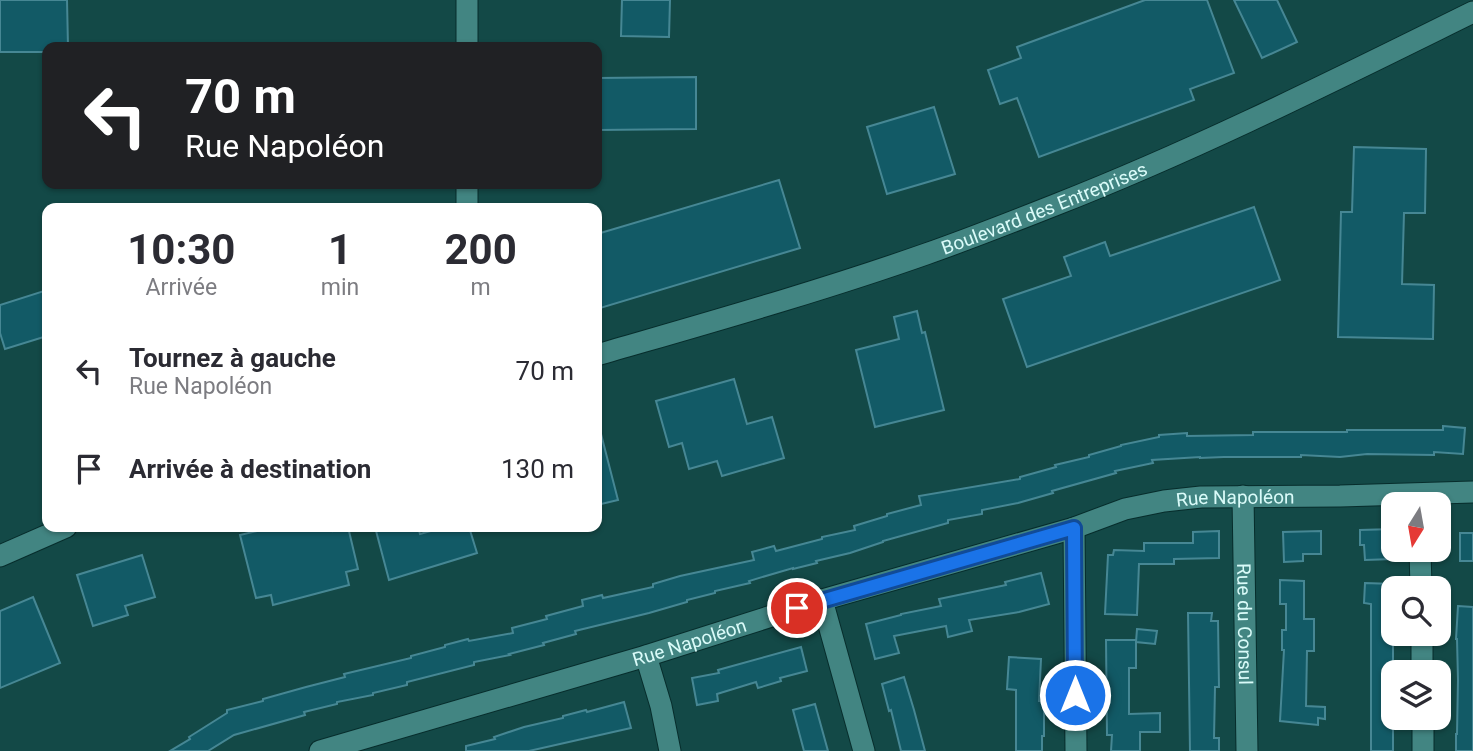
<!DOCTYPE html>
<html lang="fr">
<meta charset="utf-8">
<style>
body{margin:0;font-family:Roboto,sans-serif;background:#f2f2f3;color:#2b2b33;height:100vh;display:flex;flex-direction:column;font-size:26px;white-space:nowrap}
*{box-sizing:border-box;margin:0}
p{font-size:23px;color:#7c7c81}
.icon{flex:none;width:38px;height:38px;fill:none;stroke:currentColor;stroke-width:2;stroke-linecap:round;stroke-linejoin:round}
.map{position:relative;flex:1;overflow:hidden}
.drawer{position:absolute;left:42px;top:203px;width:560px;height:329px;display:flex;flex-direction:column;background:#fff;border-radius:14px;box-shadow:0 2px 5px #0004}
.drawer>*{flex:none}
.top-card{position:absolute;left:42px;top:42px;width:560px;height:147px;border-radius:14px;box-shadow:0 2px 5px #0004;background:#202124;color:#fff;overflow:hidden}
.needle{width:46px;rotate:191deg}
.controls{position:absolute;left:1381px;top:492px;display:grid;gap:14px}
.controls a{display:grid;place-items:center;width:70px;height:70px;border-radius:14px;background:#fff;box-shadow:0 2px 5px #0004;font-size:35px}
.pin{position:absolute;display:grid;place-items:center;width:60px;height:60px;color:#fff;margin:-30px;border:4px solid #fff;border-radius:50%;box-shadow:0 2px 7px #0007}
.me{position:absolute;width:77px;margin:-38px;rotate:0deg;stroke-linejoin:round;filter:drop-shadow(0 0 5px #0008)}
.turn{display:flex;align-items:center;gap:24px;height:147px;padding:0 28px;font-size:32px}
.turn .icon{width:91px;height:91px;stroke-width:2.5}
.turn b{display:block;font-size:49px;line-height:60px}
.eta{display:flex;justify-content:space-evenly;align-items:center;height:119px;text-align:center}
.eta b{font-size:42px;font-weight:700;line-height:49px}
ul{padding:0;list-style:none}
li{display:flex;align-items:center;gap:21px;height:98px;padding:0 28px}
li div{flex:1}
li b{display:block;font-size:26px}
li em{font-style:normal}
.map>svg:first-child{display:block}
.building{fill:#125a66;stroke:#468794;stroke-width:2}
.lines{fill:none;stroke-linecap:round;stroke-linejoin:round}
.minor-casing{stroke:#072d2c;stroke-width:23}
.minor{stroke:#428582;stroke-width:21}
.route-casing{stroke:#114b97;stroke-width:18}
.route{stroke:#1a73e8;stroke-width:12}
.labels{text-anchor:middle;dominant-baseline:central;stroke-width:7;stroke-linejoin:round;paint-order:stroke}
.street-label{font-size:19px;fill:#dafbf9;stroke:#0f2c2b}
</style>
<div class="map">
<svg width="1473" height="751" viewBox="0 0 1473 751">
<rect width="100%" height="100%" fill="#134947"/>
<!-- building -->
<g class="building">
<path d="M0,0H67L68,47H47V52H0Z"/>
<path d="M622,0H670L669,37L621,36Z"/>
<path d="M1145,0H1207L1234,73L1190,89L1194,100L1039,157L1017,98L1000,104L988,70L1021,58L1017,47Z"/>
<path d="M1234,0H1277L1297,42L1262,58Z"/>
<path d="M696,77V129L597,130V78Z"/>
<path d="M934,107L955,174L887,194L867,127Z"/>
<path d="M1354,147L1426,149L1425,213H1404L1402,284L1434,285L1433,339L1338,337L1341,212H1352Z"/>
<path d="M779,180L800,248L597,309V234Z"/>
<path d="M1254,207L1280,280L1027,367L1003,299L1071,276L1064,257L1105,242L1110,256Z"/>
<path d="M47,290V336L5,349L0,333V305Z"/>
<path d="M917,311L922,333L925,332L944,410L875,427L856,350L899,339L894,317Z"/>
<path d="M734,379L747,424L772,417L784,458L722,476L717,461L689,469L682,443L669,447L656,401Z"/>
<path d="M1443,426L1465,428L1463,454L1434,452V455L1367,454L1340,457L1301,455V457H1224L1200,458V457L1152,460L1153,463L1115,471L1116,473L1052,491L1053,493L1018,503L982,510V514L948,520V523L883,541V542L850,553L816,561L817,563L793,569V568L749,581L750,583L715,591V593L687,600V602L649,613L575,631L576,634L543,643L544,645L509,654L510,655L474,662V665L407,682V685L373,693V695L337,702V704L304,712L305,715L234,735L208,751H170L190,739L189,737L227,713V710L263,701V699L306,687L345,677L344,674L411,658V656L445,647V645L468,639L469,641L513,633L512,628L547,619L546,616L583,606L582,600L602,595L603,598L653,587V584L680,576L754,560L752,552L774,546L776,551L822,539V537L855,530L854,526L887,516V514L921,505L919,496L1020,479V477L1056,467L1055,465L1089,457V455L1121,446V445L1159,437V435L1187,433V436L1253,435V432H1347V430H1443Z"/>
<path d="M597,434H601L618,500L597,505Z"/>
<path d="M274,527H332L333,531L348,527L358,569L346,572L349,585L273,605L271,595L256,598L240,535Z"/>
<path d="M375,527H418L420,534L445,527H469L477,553L389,580Z"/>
<path d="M1393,529V559L1365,560L1364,545H1360V530Z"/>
<path d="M1219,531V558L1174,559V564H1139L1137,615L1105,614L1108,555H1113L1114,550L1144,551V543H1193V532Z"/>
<path d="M1321,531V554H1303V561L1284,562L1283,532Z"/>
<rect x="1460" y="533" width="13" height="28"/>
<path d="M142,555L155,597L125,606L128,615L93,626L77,575Z"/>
<path d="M1041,573L1049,604L1019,612L969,620L972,631L948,637L946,626L894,636L899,653L875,659L866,624L901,615V614L941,606L939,599L1006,585L1005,582Z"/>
<path d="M1280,580L1304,581V619H1314V651H1307L1306,706L1325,707V719L1318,718V725L1280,721L1284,650H1282V630H1286V604H1280Z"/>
<path d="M1365,583L1393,584V751H1371V604L1364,603Z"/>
<path d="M33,597L60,663L0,688V611Z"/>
<path d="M1458,606L1473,607V751H1456V734H1457L1458,680L1457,639H1456Z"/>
<path d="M1188,613H1212L1211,621H1218L1219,687H1215L1214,738H1219V751H1190Z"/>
<path d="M1137,629L1157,631L1155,644L1136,642Z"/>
<path d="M1106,640H1136V668H1129V714L1160,713V732H1140V751H1111L1112,735H1107Z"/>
<path d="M801,647L807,671L780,678L781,681L758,688L756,682L717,694L718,701L697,705L692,678L719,673L718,670Z"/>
<path d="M1009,657L1041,659L1039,701H1044V736H1042V751H1016V690L1007,689Z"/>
<path d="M904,677L914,710L925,751H901L891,710L889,711L882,684Z"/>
<path d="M624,702L631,728L529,751H466V746L495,739L494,737L524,727L563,718V716L586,710L587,712Z"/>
<path d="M815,704L828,751H804L793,710Z"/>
</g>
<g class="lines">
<!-- minor casing -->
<g class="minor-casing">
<g id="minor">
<path d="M467,47V0"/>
<path d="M467,184V208"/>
<path id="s1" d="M597,355C707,323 818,292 926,254C969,239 1012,222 1055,205C1198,149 1335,80 1473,12"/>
<path id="s2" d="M1243,496L1247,751"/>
<path d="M1074,528L1076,751"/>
<path d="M1420,550L1421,588"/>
<path d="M0,556L66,527"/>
<path d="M822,600L864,751"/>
<path d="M1422,634V672"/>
<path d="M646,656L661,706L670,751"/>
<path d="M1423,718V751"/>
<path id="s3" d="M320,751L646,656L822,600L1074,528L1125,509L1164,501L1201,497L1340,496L1473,492"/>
</g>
</g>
<!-- minor -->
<use href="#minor" class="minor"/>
</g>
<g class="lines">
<!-- route casing -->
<g class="route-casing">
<path id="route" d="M797,608L1074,528L1075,695"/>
</g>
<!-- route -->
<use href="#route" class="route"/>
</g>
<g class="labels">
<!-- street labels -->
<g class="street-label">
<text stroke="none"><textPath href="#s1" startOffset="471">Boulevard des Entreprises</textPath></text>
<text stroke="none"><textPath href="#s3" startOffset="952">Rue Napoléon</textPath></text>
<text stroke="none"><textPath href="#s2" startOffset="128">Rue du Consul</textPath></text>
<text stroke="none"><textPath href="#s3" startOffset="385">Rue Napoléon</textPath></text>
</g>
</g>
</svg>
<div class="controls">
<a><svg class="needle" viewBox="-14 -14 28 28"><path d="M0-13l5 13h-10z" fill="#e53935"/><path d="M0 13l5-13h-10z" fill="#7c7c81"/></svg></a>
<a><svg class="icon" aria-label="search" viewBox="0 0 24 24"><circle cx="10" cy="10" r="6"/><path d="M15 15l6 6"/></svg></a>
<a><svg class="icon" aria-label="layers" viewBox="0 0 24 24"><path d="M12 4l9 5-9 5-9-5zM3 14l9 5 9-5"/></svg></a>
</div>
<div class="pin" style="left:797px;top:608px;background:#d93025"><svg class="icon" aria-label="arrive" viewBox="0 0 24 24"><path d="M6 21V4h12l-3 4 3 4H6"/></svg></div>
<svg class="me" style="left:1075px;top:695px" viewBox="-20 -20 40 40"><circle r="17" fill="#1a73e8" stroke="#fff" stroke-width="3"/><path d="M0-11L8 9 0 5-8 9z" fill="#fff"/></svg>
<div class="top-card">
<div class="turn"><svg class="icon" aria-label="left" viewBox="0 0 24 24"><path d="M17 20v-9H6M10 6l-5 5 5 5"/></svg><div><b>70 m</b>Rue Napoléon</div></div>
</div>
<section class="drawer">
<div class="eta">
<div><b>10:30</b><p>Arrivée</p></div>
<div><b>1</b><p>min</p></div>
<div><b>200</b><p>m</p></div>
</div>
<ul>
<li><svg class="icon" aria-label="left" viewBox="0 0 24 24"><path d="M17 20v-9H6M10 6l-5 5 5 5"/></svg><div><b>Tournez à gauche</b><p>Rue Napoléon</p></div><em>70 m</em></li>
<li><svg class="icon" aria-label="arrive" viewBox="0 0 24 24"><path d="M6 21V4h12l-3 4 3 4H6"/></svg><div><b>Arrivée à destination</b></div><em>130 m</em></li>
</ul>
</section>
</div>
